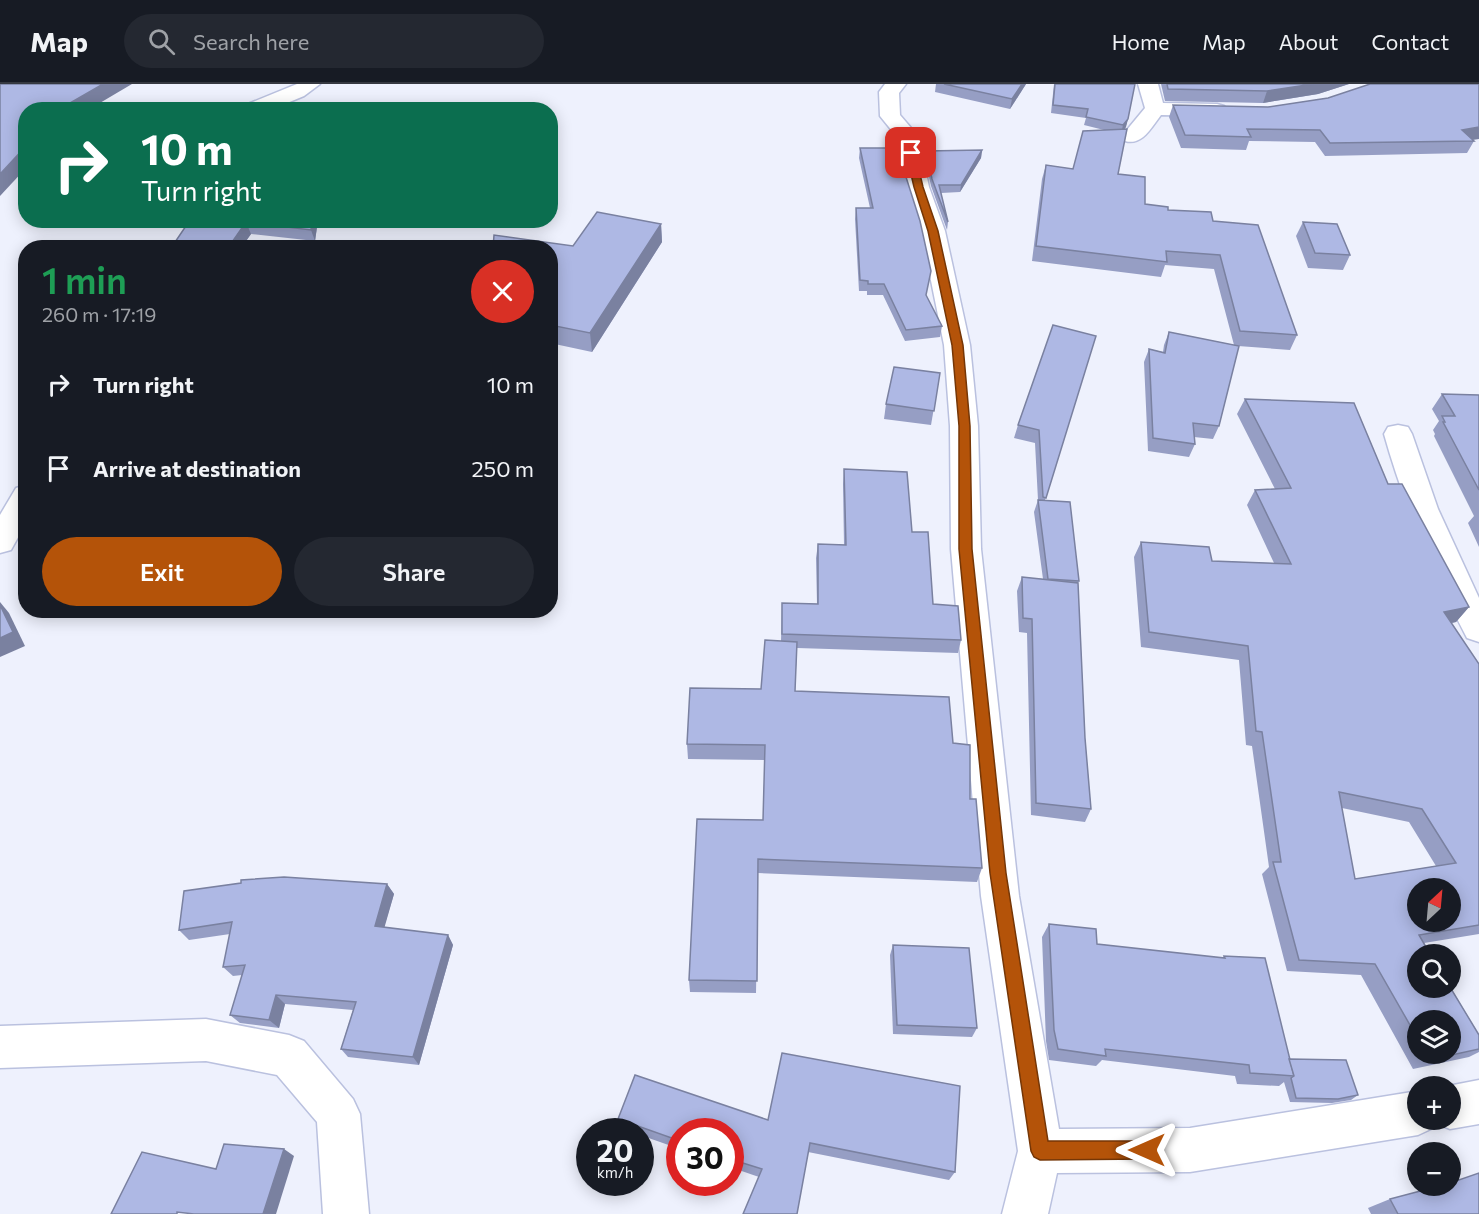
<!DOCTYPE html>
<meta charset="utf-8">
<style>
body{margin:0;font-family:Commissioner,sans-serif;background:#242831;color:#f1f3f6;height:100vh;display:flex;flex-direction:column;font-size:22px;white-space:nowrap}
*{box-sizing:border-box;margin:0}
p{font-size:20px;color:#9ea1a6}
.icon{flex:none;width:33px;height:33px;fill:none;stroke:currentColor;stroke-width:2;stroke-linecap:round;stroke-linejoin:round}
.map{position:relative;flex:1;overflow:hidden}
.sheet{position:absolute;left:18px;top:156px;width:540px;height:378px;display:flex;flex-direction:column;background:#171b24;border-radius:24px;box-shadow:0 3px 15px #0003}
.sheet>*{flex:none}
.top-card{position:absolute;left:18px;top:18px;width:540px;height:126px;border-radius:24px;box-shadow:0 3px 15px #0003;background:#0b6e4f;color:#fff;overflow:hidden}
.needle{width:39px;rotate:26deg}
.controls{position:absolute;left:1407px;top:794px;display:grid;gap:12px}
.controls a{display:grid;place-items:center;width:54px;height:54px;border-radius:50%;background:#171b24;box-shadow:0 3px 15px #0003;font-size:30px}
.speed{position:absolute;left:576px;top:1034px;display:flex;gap:12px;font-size:30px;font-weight:700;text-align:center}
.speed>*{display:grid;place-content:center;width:78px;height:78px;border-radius:50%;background:#171b24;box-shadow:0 3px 15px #0003;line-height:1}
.speed small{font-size:15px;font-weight:400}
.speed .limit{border:9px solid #d22;background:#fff;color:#111}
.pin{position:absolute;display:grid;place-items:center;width:51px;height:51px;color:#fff;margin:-26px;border-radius:12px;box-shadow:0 3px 9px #0006}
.me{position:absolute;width:66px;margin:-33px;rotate:270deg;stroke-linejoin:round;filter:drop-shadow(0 0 4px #0008)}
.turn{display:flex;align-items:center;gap:21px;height:126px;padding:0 24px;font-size:27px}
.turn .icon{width:78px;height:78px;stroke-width:2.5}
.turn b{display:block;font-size:42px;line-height:51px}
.round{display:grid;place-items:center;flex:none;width:63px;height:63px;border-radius:32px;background:#242831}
.headline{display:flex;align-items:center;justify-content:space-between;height:102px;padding:0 24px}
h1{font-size:36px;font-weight:600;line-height:45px;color:#1e9e55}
.action{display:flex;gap:12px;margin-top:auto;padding:12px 24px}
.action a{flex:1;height:69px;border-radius:36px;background:#b45309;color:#fff;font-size:24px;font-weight:600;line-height:69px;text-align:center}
.action a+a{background:#242831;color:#f1f3f6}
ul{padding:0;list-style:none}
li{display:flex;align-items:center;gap:18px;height:84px;padding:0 24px}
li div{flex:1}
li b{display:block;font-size:22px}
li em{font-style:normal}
header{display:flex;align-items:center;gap:36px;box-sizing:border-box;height:84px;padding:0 30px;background:#171b24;border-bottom:2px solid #363941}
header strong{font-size:28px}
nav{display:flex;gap:33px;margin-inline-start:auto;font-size:21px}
.search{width:420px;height:54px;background:#242831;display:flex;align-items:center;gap:15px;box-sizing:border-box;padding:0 21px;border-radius:33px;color:#9ea1a6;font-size:22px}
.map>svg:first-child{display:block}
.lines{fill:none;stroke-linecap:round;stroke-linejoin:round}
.minor-casing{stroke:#bac1df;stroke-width:3}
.minor{fill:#fff;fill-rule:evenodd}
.wall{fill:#969ec4;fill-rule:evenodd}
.shaded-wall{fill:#7a81a0}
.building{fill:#aeb8e4;stroke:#7a81a0;stroke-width:1.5;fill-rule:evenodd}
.route{fill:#b45309;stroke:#753606;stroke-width:1.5}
</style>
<header>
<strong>Map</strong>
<div class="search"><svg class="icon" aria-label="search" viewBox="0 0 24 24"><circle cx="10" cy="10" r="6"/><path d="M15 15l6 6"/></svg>Search here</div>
<nav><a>Home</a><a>Map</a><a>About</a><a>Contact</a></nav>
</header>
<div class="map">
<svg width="1479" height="1130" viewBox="0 0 1479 1130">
<rect width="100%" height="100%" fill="#eef1fd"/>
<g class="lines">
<!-- minor casing -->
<g class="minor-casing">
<g id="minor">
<path d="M297,0H320L304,12L270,26H240L243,22Z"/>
<path d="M885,0H906L899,9L900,31L918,52L929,103L945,147L970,261L978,342L981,465L1019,812L1059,1045L1190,1044L1418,1007V1035H1450V1002H1448L1479,996V1040L1450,1045L1436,1039L1433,1044L1418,1051L1190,1088L1057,1089L1048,1130H1002L1018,1067L981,812L951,465L950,342L944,261L921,147L907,103L897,53L880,32L879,8Z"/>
<path d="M1138,0H1158L1163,19L1217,20L1224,22L1227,26L1224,30L1217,32L1161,31C1151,44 1142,62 1125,57L1121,53L1145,24Z"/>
<path d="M1398,341L1408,343L1412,350L1438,425L1479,514V558L1467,554C1433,489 1404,421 1384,350L1388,343Z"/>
<path d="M26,401V439L11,466L0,469V431L16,404Z"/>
<path d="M206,935L289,951L304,957L353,1015L360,1030L369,1130H323L317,1038L277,991L206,977L0,984V942Z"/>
</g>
</g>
<!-- minor -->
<use href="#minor" class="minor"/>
</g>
<!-- wall -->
<g class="wall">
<path d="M936,0H1026L1010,25L935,8Z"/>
<path d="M1054,0H1135L1128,35L1125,45L1118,90L1145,120L1213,137L1297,251L1290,266L1238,262L1219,342L1213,355L1194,353L1195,360L1189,373L1148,367L1144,278L1149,265L1163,268L1164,261L1169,248L1234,261L1214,185L1165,181L1161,193L1032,177L1042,95L1046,81L1073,85L1104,46L1084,41L1086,34L1051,29Z"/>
<path d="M1161,0H1349L1318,10L1263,19L1165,17Z"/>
<path d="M1328,14L1474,57L1467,69L1325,72L1315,58L1249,57L1246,66L1181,64L1169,33L1173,21L1268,23Z"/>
<path d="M860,64L926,212L942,242L940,253L905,257L883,211H867V207H859L855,135L856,124H870L859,74Z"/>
<path d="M982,66L981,74L960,108L941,109L948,138L947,146L931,102L925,74L926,67Z"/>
<path d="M190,136H318L315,157L251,150L241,164H171Z"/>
<path d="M1303,138L1350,171L1343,186L1308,184L1296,152Z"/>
<path d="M661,140L662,158L592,268L550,259V164L573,162Z"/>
<path d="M1096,252L1045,416L1079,497L1078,499L1085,654L1091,725L1085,738L1031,731L1027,549L1019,548L1017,507L1022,493L1043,495L1034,428L1038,416L1035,359L1014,354L1018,341Z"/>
<path d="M940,289L931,341L884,335L886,320Z"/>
<path d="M1442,310L1479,311V463L1468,439L1474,432L1434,352L1435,350L1433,346L1439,337L1432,325Z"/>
<path d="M1245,315L1388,400L1469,523L1456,538L1451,539L1479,580V850L1424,859L1479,951V968L1469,973L1413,985L1361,891L1287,887L1262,790L1269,783L1252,662L1246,661L1239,576L1141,563L1134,473L1141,458L1212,477L1274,479L1247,421L1255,406L1275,405L1237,330ZM1342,724L1409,738L1436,782L1355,795ZM1418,936L1450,969H1418Z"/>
<path d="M844,385L912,448L933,520L961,556L958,569L797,564L795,607L953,659L970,715L982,784L977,798L758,789L756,909L690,908L689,896L763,736L765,676L688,675L687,660L761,605L781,557L782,519L817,520L816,474L818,460L844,461L843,400Z"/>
<path d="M387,800L394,810L384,843L448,851L453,861L419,981L348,973L341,965L353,926L285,920L279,944L240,939L230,931L242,891L233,892L223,883L230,850L189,856L179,846Z"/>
<path d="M1049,840L1097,860L1222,874L1224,872L1289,975L1358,1011L1351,1016L1332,1019L1290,1018L1284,998L1279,1002L1237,1000L1235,992L1102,976L1096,982L1049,976L1046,957L1042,853Z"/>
<path d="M893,861L977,944L972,953L893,950L890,871Z"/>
<path d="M618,1035L768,1036L955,1088L949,1096L808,1068L759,1093L730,1083V1047H680V1065L640,1051V1047H628L622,1045Z"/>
<path d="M1443,1101L1479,1130H1371L1368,1124L1390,1115Z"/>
</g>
<!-- shaded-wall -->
<g class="shaded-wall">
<path d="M103,0H132L88,26H58Z"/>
<path d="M1022,0H1026L1010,25L1012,15Z"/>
<path d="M1313,0H1349L1318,10L1263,19L1267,7Z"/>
<path d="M1128,35L1126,43L1121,50L1123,41Z"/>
<path d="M1479,43V55L1466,57L1462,46Z"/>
<path d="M26,62V84L0,112V90Z"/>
<path d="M982,66L981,74L960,108L961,101Z"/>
<path d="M312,136H318L315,157L311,146Z"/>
<path d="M246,138L251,150L241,164H228Z"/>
<path d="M661,140L662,158L592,268L590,249Z"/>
<path d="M0,518L9,529L25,562L0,573Z"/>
<path d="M1469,523L1456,538L1432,543L1444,528Z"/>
<path d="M387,800L394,810L382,852L375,842Z"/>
<path d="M448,851L453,861L419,981L413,973Z"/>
<path d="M276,911L285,920L279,944L269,936Z"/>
<path d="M284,1065L294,1072L276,1130H263Z"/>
</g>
<!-- building -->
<g class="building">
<path d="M0,0H103L58,26H26V62L0,90Z"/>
<path d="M944,0H1022L1012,15Z"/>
<path d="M1055,0H1135L1128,35L1123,41L1086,33L1088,25L1053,21Z"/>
<path d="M1167,0H1313L1267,7L1168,5Z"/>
<path d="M1370,0H1479V43L1462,46L1474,57L1330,59L1320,46L1247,45L1251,53L1185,51L1173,21L1268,23L1328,14Z"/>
<path d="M1127,45L1118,90L1145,93V120L1168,123V126L1211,128L1213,137L1258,141L1297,251L1240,247L1220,171L1166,167L1167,178L1036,162L1046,81L1073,85L1083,47Z"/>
<path d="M860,64H900L906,93L920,137L931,187L926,211L942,242L906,246L884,200H868V197L860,196L856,124H873Z"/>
<path d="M982,66L961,101H939L948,138L932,95L926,67Z"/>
<path d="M597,128L661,140L590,249L550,241V164H493L494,151L573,162Z"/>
<path d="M190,136H312L311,146L246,138L228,164H171Z"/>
<path d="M1303,138L1337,140L1350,171L1315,169Z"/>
<path d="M1053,241L1096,252L1046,414L1043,413L1039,346L1018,341Z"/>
<path d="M1169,248L1239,262L1219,342L1193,339L1195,360L1153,354L1149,265L1165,269Z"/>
<path d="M894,283L940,289L934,327L886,320Z"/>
<path d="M1442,310L1479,311V406L1443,338H1445L1442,332H1455Z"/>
<path d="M1245,315L1354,319L1388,400H1402L1469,523L1444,528L1479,580V841L1419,851L1430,870H1418V903H1450L1479,951V965L1429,976L1425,969H1450V936H1418V955L1375,880L1299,876L1273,778H1281L1262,648L1256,647L1248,562L1149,548L1141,458L1209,463L1212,477L1291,480L1255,406L1291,404ZM1339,708L1422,725L1456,779L1355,795ZM1418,804H1450V837H1418Z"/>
<path d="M844,385L907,388L912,448H928L933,520L958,522L961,556L782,550V519L818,520V460L846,461Z"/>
<path d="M1038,416L1070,418L1079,497L1048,495Z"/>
<path d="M1022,493L1078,499L1085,654L1091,725L1036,719L1032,535L1023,534Z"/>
<path d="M0,521L13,548L0,554Z"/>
<path d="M765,556L797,558L795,607L949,613L953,659L970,661V715H976L982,784L758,775L757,897L689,896L697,735L763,736L765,661L687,660L690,604L761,605Z"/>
<path d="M284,793L387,800L375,842L448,851L413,973L341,965L356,918L276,911L269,936L230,931L245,881L223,883L232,838L179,846L184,807L241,799V796Z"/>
<path d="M1049,840L1096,845L1097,860L1225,874L1224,872L1265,874L1294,992L1250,989L1249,981L1105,965L1106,972L1058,965L1054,946Z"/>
<path d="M893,861L969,864L977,944L897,941Z"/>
<path d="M782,969L960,1002L955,1088L810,1059L797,1130H743L762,1085L730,1075V1047H680V1057L618,1035L635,991L768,1036Z"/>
<path d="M1289,975L1346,976L1358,1011L1338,1015L1296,1014L1291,994L1294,992Z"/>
<path d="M224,1060L284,1065L263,1130H194L177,1128V1130H111L142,1068L216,1085Z"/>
<path d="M1479,1089V1130H1398L1390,1115L1443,1101H1450V1099Z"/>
</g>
<!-- route -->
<path class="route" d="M911,66L915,69L923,103L938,147L963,261L970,342L972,465L1006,789L1048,1057H1147L1154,1060L1156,1066L1154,1073L1147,1075L1040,1076L1034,1073L1031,1067L990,789L959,465V342L952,261L928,147L914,103L906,69Z"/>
</svg>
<div class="controls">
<a><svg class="needle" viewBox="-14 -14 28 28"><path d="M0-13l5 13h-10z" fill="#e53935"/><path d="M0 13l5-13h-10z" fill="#9ea1a6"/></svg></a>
<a><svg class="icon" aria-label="search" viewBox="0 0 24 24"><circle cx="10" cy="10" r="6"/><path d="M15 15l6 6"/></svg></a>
<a><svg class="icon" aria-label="layers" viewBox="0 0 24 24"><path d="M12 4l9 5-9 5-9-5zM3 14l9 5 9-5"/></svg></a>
<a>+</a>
<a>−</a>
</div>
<div class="speed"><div>20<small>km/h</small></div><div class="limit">30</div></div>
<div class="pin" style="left:911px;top:69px;background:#d93025"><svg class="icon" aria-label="arrive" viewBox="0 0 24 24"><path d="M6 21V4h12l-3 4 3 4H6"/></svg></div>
<svg class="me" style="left:1147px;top:1066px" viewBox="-20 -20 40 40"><path d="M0-17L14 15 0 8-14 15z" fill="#b45309" stroke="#fff" stroke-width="4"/></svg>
<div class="top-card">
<div class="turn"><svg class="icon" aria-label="right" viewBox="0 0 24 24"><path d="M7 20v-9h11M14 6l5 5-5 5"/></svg><div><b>10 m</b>Turn right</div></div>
</div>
<section class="sheet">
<div class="headline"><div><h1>1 min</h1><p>260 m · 17:19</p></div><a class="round" style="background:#d93025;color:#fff"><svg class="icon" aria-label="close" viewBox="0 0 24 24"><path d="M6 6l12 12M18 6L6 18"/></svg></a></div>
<ul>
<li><svg class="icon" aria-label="right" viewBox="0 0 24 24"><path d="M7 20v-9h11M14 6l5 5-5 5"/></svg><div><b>Turn right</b></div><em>10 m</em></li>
<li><svg class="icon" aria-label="arrive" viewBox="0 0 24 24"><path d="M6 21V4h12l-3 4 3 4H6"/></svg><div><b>Arrive at destination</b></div><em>250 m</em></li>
</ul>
<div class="action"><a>Exit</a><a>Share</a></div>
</section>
</div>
